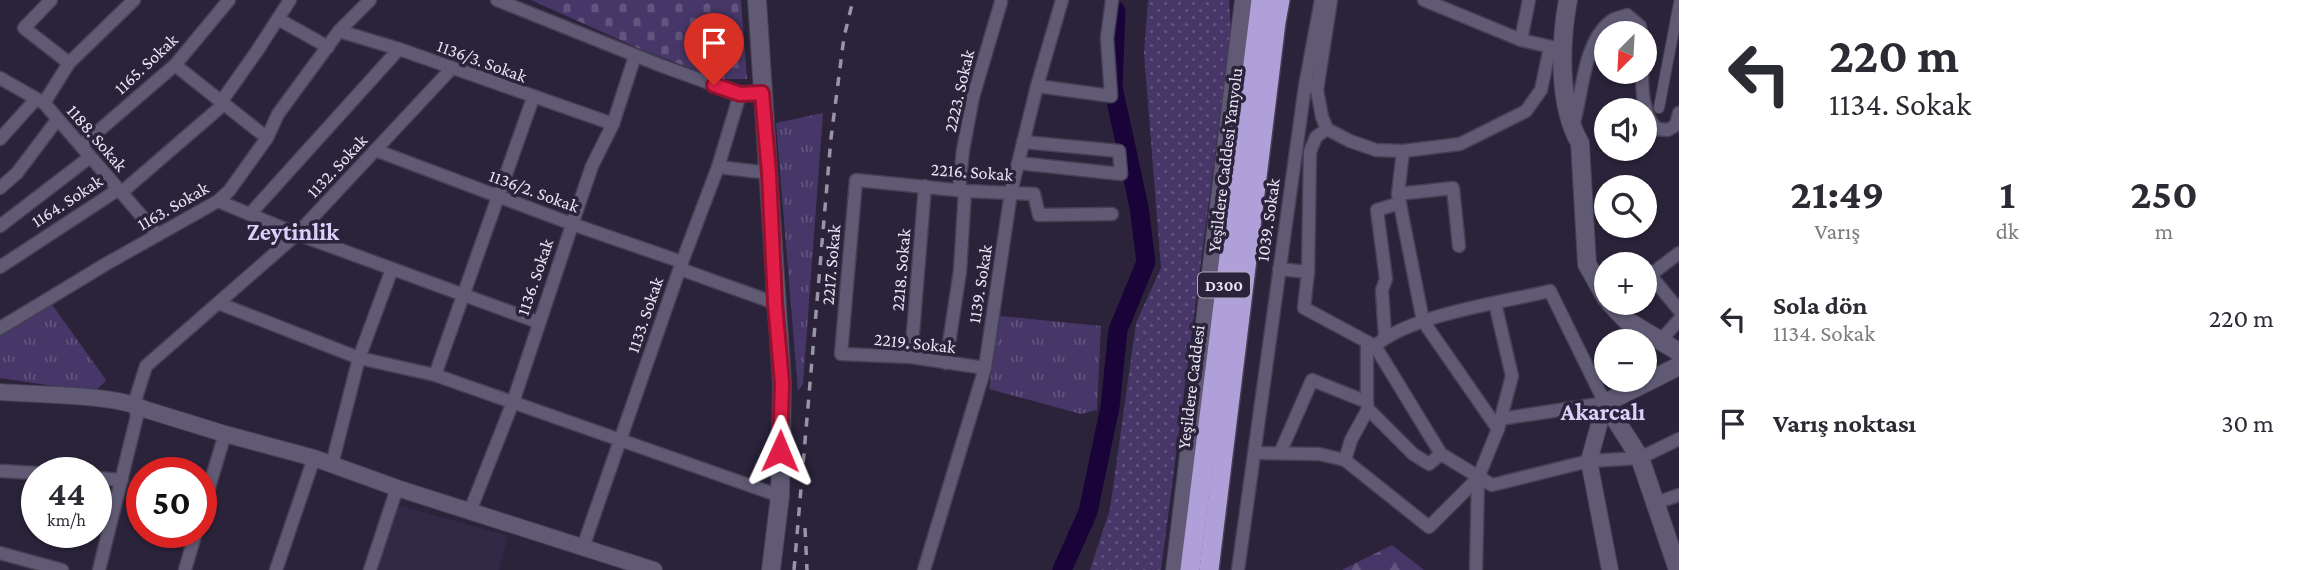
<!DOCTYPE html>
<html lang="tr">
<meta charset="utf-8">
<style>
body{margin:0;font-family:"Crimson Pro",serif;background:#f2f2f3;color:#2b2b33;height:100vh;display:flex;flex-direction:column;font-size:26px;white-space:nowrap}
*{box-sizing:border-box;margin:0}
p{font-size:23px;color:#7c7c81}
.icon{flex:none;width:38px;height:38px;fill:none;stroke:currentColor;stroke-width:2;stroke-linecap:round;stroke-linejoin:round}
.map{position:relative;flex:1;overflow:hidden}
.side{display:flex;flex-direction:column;background:#fff;width:630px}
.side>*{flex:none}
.banner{background:#fff;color:#2b2b33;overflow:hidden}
.needle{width:46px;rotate:204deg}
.buttons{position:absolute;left:1594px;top:21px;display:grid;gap:14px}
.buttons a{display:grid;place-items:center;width:63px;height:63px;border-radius:50%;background:#fff;box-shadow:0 2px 5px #0004;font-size:35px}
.speed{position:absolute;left:21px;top:457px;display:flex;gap:14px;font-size:35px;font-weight:700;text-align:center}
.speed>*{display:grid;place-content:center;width:91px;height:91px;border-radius:50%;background:#fff;box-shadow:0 2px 5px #0004;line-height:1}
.speed small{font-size:18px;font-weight:400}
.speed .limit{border:10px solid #d22;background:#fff;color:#111}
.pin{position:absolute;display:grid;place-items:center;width:60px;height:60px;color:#fff;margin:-72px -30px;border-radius:50% 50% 50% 0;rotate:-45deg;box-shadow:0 0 7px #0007}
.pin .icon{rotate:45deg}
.me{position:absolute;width:77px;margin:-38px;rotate:1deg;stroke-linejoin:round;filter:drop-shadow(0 0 5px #0008)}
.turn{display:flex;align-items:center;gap:24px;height:147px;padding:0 35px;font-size:32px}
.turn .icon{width:91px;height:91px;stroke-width:2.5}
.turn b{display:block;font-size:49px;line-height:60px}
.eta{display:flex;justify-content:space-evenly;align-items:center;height:119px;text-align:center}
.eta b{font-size:42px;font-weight:700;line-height:49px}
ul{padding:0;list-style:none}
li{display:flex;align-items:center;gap:21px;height:105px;padding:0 35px}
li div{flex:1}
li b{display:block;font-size:26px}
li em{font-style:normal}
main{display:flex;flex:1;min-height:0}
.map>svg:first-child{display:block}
.built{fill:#322946}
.grass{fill:url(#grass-dots)}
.forest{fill:url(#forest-firs)}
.cemetery{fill:url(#cemetery-stones)}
.park{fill:url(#park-tufts)}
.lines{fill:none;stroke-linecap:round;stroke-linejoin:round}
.river{stroke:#1a0338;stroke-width:19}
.pedestrian-casing{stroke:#454054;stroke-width:12}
.minor-casing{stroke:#454054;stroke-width:15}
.tertiary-casing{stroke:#454054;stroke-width:18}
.secondary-casing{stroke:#454054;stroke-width:20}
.trunk-casing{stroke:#454054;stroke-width:22}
.pedestrian{stroke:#615a75;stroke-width:10}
.minor{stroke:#615a75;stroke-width:12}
.tertiary{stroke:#615a75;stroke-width:16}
.secondary{stroke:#615a75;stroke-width:18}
.trunk{stroke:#b0a0d9;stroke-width:19}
.rail{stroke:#9994a7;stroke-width:3.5;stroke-dasharray:9 9;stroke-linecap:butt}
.route-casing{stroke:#92132f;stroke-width:18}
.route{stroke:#e11d48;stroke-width:12}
.labels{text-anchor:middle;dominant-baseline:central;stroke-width:7;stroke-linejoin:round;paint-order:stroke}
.shield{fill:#2a233a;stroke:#afabbc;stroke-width:2}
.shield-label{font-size:16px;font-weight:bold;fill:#e8e5f4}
.street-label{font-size:18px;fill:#e8e5f4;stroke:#2a233a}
.district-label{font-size:24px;font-weight:bold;fill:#dcd1fc;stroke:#2a233a}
</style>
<main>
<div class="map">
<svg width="1679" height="570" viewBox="0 0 1679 570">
<defs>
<pattern id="grass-dots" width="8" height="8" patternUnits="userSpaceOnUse" patternTransform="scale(1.75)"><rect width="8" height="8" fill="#473768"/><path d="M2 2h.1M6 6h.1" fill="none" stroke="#62547e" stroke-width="1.8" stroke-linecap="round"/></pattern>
<pattern id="forest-firs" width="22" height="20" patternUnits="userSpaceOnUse" patternTransform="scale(1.75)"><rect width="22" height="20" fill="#473768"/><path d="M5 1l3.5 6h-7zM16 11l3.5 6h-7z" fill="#62547e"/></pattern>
<pattern id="cemetery-stones" width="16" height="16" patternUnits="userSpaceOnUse" patternTransform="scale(1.75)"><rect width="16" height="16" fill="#473768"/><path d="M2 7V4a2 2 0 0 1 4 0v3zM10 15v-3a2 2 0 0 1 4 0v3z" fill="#62547e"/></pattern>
<pattern id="park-tufts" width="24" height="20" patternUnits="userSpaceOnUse" patternTransform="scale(1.75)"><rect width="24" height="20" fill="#473768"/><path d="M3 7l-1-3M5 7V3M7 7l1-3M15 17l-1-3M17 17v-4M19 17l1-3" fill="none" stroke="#62547e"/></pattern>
</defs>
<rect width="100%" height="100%" fill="#2a233a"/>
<!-- built -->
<path class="built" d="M398,505L508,536L499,570H378Z"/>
<!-- grass -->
<path class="grass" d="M1148,0H1229L1231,31L1161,570H1090L1110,509L1136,323L1161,268L1144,53Z"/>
<!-- forest -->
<path class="forest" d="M1392,545L1424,570H1342Z"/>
<!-- cemetery -->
<path class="cemetery" d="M531,0H741L747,79H719L640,49Z"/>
<!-- park -->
<g class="park">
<path d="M823,113L803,384L798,391L776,123Z"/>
<path d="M48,299L104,377L106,381L94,392L0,378V334Z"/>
<path d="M1000,316L1101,326L1097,410L1081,414L989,389Z"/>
</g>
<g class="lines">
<!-- river -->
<path class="river" d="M1062,570L1088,512L1110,407L1118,330L1146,262L1139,207L1113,87L1116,11"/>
<!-- pedestrian casing -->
<g class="pedestrian-casing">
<path id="pedestrian" d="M1659,108L1679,3"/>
</g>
<!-- minor casing -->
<g class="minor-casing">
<g id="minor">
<path d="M51,0L24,28L69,63"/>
<path d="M497,0L662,66L740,94L762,93"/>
<path d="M1424,0L1521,40L1556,48"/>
<path d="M278,19L328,47"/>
<path d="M339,31L399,49L613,124"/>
<path d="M1521,40L1529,0"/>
<path d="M175,65L267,138"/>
<path d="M1642,72C1642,91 1643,115 1657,129L1668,130L1676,125L1679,113"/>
<path d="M0,78L44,103L158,235"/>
<path d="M1306,80L1317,90L1322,117L1327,129L1350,141L1376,150L1403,151L1460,144L1526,111L1541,90L1550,47"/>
<path d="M1037,86L1111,96L1107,38L1112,0"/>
<path d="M1317,90L1331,0"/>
<path d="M221,102L257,51L290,0"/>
<path d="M44,103L69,63L134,0"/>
<path d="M1572,129C1583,96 1582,43 1611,21C1615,18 1622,17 1627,15L1640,26L1641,33"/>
<path d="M0,139L36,99"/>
<path d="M81,146L175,65L229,0"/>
<path d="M375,150L572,224L682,262"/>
<path d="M1403,151L1398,194L1423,321L1498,429"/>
<path d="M1018,163L1121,174L1119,151L1023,142"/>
<path d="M718,167L769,173"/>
<path d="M0,188L17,173L57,120"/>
<path d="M959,189L963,150L973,97L1001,2"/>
<path d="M122,192L224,104"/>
<path d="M1398,194L1453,188L1459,246"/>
<path d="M218,201L297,234L538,322"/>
<path d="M250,214L399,49"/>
<path d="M0,226L90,157"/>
<path d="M0,267L119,189"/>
<path d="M680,269L775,303"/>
<path d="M1279,269L1308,272L1304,308L1375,346L1441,454L1492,485L1589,461L1640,458L1679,439"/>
<path d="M1308,272L1310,152L1316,137L1327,129"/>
<path d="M1650,275L1679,310"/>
<path d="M1645,279L1679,253"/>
<path d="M218,303L359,358L435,375L780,496"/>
<path d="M0,328L106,264L218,201L229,191L267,138L278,114L339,31L370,0"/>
<path d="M1385,337L1382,290L1386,279L1377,210L1400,203"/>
<path d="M1661,340L1679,320"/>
<path d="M1375,346C1410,315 1503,302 1550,291L1605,403L1500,419"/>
<path d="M911,357L925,186"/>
<path d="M946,363L960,271L965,191"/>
<path d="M985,368L911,357L841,354L856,180L965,191L1034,194L1039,215L1112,214"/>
<path d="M435,375L533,98"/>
<path d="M1367,402V342"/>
<path d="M1255,453L1319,454L1345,460L1429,527L1478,478L1498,429L1512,376L1495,303"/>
<path d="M1280,453L1312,380L1367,402L1368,409L1413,454L1429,464L1441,454"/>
<path d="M1345,460L1351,440L1368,409"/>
<path d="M332,464L359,358L392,269"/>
<path d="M0,471L37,473"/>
<path d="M96,478L122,480"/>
<path d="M1655,503L1679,495"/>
<path d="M470,511L513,402L579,204L592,166L613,124L635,56"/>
<path d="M201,514L225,434"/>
<path d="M583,547L682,262L718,167L740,94"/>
<path d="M0,553L62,570"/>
<path d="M99,570L137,416L134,404L146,366L297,234L452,68"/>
<path d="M185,570L196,532"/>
<path d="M276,570L314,458"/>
<path d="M370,570L397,488"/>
<path d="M924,570L985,368L1011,192L1037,86L1062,0"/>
<path d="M1238,570L1305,86L1321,0"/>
<path d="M1476,570L1478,478"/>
</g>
</g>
<!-- tertiary casing -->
<g class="tertiary-casing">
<g id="tertiary">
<path d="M0,392C35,395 115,394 144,409L225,434L314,458L397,488L654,570"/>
<path d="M1605,403L1589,461L1610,570"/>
</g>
</g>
<!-- secondary casing -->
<g class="secondary-casing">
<g id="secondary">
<path d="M757,0L782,383L780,496L771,570"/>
<path d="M1568,0C1560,42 1558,106 1580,143L1587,264L1606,298"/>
<path d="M1610,303L1626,320L1679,352"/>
<path d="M1175,570L1244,0"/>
<path d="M1678,570L1640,458L1605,403L1679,366"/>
</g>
</g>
<!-- trunk casing -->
<g class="trunk-casing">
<g id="trunk">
<path d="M1190,570L1261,0"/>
<path d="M1209,570L1276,22L1280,0"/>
</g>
</g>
<!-- pedestrian -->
<use href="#pedestrian" class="pedestrian"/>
<!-- minor -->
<use href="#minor" class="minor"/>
<!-- tertiary -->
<use href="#tertiary" class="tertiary"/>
<!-- secondary -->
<use href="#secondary" class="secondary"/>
<!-- trunk -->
<use href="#trunk" class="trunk"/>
<!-- rail -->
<g class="rail">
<path d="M805,528L807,570"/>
<path d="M794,570L831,138L844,37L853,0"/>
</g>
</g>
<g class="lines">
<!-- route casing -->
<g class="route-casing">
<path id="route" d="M714,85L740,94L762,93L769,173L775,303L782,383L780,451"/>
</g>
<!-- route -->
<use href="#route" class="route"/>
</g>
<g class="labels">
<!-- shield labels -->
<rect class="shield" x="1198" y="272.5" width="52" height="25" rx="5"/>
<g class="shield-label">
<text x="1224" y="285">D300</text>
</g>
<!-- street labels -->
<g class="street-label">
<text transform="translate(482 61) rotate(20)">1136/3. Sokak</text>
<text transform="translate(146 64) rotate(-43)">1165. Sokak</text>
<text transform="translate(959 91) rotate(-77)">2223. Sokak</text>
<text transform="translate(97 138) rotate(49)">1188. Sokak</text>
<text transform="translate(1225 160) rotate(-83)">Yeşildere Caddesi Yanyolu</text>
<text transform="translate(337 166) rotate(-47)">1132. Sokak</text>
<text transform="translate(972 172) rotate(4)">2216. Sokak</text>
<text transform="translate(534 191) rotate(20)">1136/2. Sokak</text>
<text transform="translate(67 201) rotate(-33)">1164. Sokak</text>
<text transform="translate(173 206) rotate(-30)">1163. Sokak</text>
<text transform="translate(1268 220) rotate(-82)">1039. Sokak</text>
<text transform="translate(831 265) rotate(-85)">2217. Sokak</text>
<text transform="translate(901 270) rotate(-85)">2218. Sokak</text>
<text transform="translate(535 277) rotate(-71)">1136. Sokak</text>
<text transform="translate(980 284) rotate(-81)">1139. Sokak</text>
<text transform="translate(645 315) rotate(-71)">1133. Sokak</text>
<text transform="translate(915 343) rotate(6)">2219. Sokak</text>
<text transform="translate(1191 387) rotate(-83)">Yeşildere Caddesi</text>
</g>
<!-- district labels -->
<g class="district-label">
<text x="293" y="231">Zeytinlik</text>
<text x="1603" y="411">Akarcalı</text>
</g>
</g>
</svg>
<div class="buttons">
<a><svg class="needle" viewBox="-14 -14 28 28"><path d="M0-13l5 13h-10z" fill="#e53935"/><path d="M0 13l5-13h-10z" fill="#7c7c81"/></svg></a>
<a><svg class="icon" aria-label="sound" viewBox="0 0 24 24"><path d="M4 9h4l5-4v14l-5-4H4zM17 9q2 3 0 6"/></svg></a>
<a><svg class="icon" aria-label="search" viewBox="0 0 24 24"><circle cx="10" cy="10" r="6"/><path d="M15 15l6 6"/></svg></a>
<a>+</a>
<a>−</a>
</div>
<div class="speed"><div>44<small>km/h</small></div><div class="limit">50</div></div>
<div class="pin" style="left:714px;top:85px;background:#d93025"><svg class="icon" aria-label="arrive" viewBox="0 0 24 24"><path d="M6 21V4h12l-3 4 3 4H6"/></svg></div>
<svg class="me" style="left:780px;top:451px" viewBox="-20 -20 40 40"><path d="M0-17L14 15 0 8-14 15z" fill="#e11d48" stroke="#fff" stroke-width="4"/></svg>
</div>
<section class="side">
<div class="banner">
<div class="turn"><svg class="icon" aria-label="left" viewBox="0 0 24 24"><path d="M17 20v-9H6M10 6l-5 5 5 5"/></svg><div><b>220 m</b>1134. Sokak</div></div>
</div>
<div class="eta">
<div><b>21:49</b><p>Varış</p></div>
<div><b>1</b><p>dk</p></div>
<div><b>250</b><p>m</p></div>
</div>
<ul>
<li><svg class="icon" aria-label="left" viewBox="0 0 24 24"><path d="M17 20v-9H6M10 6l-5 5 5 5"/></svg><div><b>Sola dön</b><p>1134. Sokak</p></div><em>220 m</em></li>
<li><svg class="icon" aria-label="arrive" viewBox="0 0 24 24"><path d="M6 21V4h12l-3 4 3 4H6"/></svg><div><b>Varış noktası</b></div><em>30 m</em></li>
</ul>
</section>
</main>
